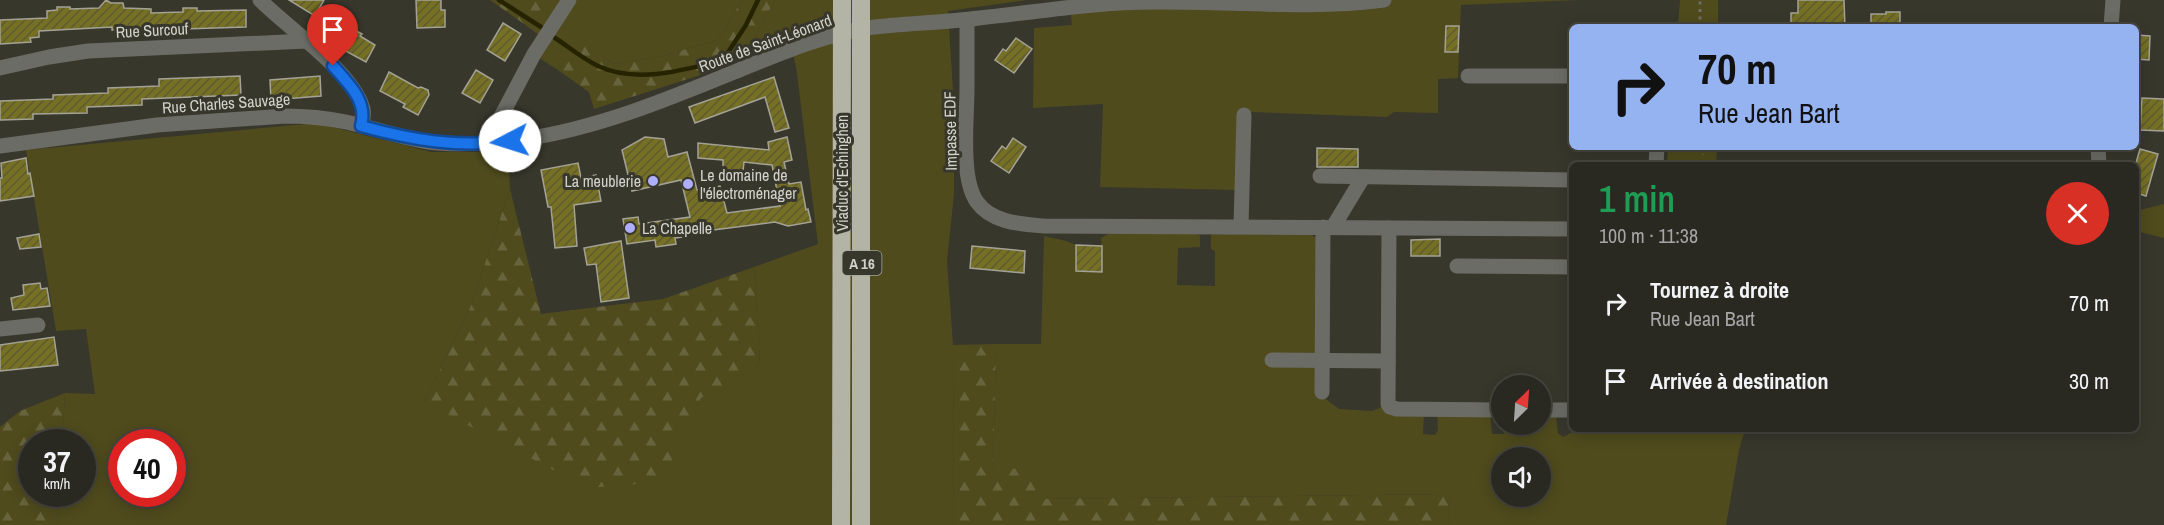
<!DOCTYPE html>
<html lang="fr">
<meta charset="utf-8">
<style>
body{margin:0;font-family:"Archivo Narrow",sans-serif;background:#36352e;color:#f1f3f6;height:100vh;display:flex;flex-direction:column;font-size:22px;white-space:nowrap}
*{box-sizing:border-box;margin:0}
p{font-size:20px;color:#a5a6a5}
.icon{flex:none;width:33px;height:33px;fill:none;stroke:currentColor;stroke-width:2;stroke-linecap:round;stroke-linejoin:round}
.map{position:relative;flex:1;overflow:hidden}
.side{position:absolute;left:1569px;top:162px;width:570px;height:270px;display:flex;flex-direction:column;background:#2a2921;border-radius:9px;box-shadow:0 3px 15px #0003,0 0 0 2px #46453f}
.side>*{flex:none}
.guide{position:absolute;left:1569px;top:24px;width:570px;height:126px;border-radius:9px;box-shadow:0 3px 15px #0003,0 0 0 2px #46453f;background:#95b2f1;color:#111;overflow:hidden}
.needle{width:39px;rotate:25deg}
.fabs{position:absolute;left:1491px;top:375px;display:grid;gap:12px}
.fabs a{display:grid;place-items:center;width:60px;height:60px;border-radius:50%;background:#2a2921;box-shadow:0 3px 15px #0003,0 0 0 2px #46453f;font-size:30px}
.speed{position:absolute;left:18px;top:429px;display:flex;gap:12px;font-size:30px;font-weight:700;text-align:center}
.speed>*{display:grid;place-content:center;width:78px;height:78px;border-radius:50%;background:#2a2921;box-shadow:0 3px 15px #0003,0 0 0 2px #46453f;line-height:1}
.speed small{font-size:15px;font-weight:400}
.speed .limit{border:9px solid #d22;background:#fff;color:#111}
.pin{position:absolute;display:grid;place-items:center;width:51px;height:51px;color:#fff;margin:-62px -26px;border-radius:50% 50% 50% 0;rotate:-45deg;box-shadow:0 0 6px #0007}
.pin .icon{rotate:45deg}
.me{position:absolute;width:66px;margin:-33px;rotate:265deg;stroke-linejoin:round;filter:drop-shadow(0 0 4px #0008)}
.turn{display:flex;align-items:center;gap:21px;height:126px;padding:0 30px;font-size:27px}
.turn .icon{width:78px;height:78px;stroke-width:2.5}
.turn b{display:block;font-size:42px;line-height:51px}
.round{display:grid;place-items:center;flex:none;width:63px;height:63px;border-radius:32px;background:#36352e}
.head{display:flex;align-items:center;justify-content:space-between;height:102px;padding:0 30px}
h1{font-size:36px;font-weight:600;line-height:45px;color:#1e9e55}
ul{padding:0;list-style:none}
li{display:flex;align-items:center;gap:18px;height:78px;padding:0 30px}
li div{flex:1}
li b{display:block;font-size:22px}
li em{font-style:normal}
.map>svg:first-child{display:block}
.green{fill:#4f4b1d;fill-rule:evenodd}
.forest{fill:url(#forest-firs)}
.lines{fill:none;stroke-linecap:round;stroke-linejoin:round}
.stream{stroke:#262300;stroke-width:4.5}
.building{fill:url(#building-hatch);stroke:#a3a295;stroke-width:1.5}
.path{stroke:#6f6e65;stroke-width:3;stroke-dasharray:3 4.5;stroke-linecap:butt}
.minor{stroke:#6c6c66;stroke-width:15}
.highway-bridge{stroke:#b4b4a6;stroke-width:18}
.route-casing{stroke:#114b97;stroke-width:15}
.route{stroke:#1a73e8;stroke-width:10}
.poi-dot{fill:#afaefa;stroke:#38372c;stroke-width:2}
.labels{text-anchor:middle;dominant-baseline:central;stroke-width:6;stroke-linejoin:round;paint-order:stroke}
.shield{fill:#38372c;stroke:#a4a49c;stroke-width:1.5}
.shield-label{font-size:15px;font-weight:bold;fill:#d3d3cc}
.street-label{font-size:16px;fill:#d3d3cc;stroke:#38372c}
.poi-label{font-size:16px;fill:#d3d3cc;stroke:#38372c;text-anchor:start}
</style>
<div class="map">
<svg width="2164" height="525" viewBox="0 0 2164 525">
<defs>
<pattern id="forest-firs" width="22" height="20" patternUnits="userSpaceOnUse" patternTransform="scale(1.5)"><rect width="22" height="20" fill="#4f4b1d"/><path d="M5 1l3.5 6h-7zM16 11l3.5 6h-7z" fill="#67643d"/></pattern>
<pattern id="building-hatch" width="6" height="6" patternUnits="userSpaceOnUse" patternTransform="scale(1.5)"><rect width="6" height="6" fill="#767025"/><path d="M-1 1l2-2M0 6l6-6M5 7l2-2" fill="none" stroke="#5d5a30"/></pattern>
</defs>
<rect width="100%" height="100%" fill="#38372c"/>
<!-- green -->
<g class="green">
<path d="M577,0H742L718,40L662,56L613,64L580,38L558,70L539,58Z"/>
<path d="M775,0H1026L948,11L954,106V194L947,261L953,345L954,525H57L59,494H82V442H62L65,393L95,394L86,329L56,331L26,150L317,123L431,152H508L510,189L470,308L424,402L661,482L701,397L760,365L754,267L818,244L796,66L788,37L746,52ZM122,442H172V494H122Z"/>
<path d="M1069,0H1579L1461,5L1458,78L1438,79V113L1394,112L1387,117L1251,112L1239,190L1100,187L1103,104L1033,108L1034,28L1072,25Z"/>
<path d="M1680,0H1718V27H1678Z"/>
<path d="M1668,147H1717L1716,165H1667Z"/>
<path d="M2164,204V238L2136,231V211Z"/>
<path d="M1196,231L1200,236V247L1178,248L1177,285L1215,286V251L1211,249V234H1310L1318,239L1319,394L1339,409L1372,411L1384,406L1424,412L1423,434L1435,435L1438,430L1437,412L1490,413L1492,434H1504L1505,425L1540,424L1541,415L1556,417L1558,433L1563,437L1578,429H1745L1739,450L1726,525H1449L1450,494L1038,499L993,471L996,344H1041L1044,236L1066,241L1076,245V271L1102,272L1101,238L1108,234ZM1502,458H1540V496H1502Z"/>
</g>
<!-- forest -->
<g class="forest">
<path d="M490,0H561L541,36Z"/>
<path d="M742,0H775L746,52L733,57L719,69L594,109L589,92L558,70L580,37L613,64L662,56L718,40Z"/>
<path d="M510,189L541,314L663,299L754,267L760,365L701,398L662,482L587,488L424,402L470,308Z"/>
<path d="M996,344L993,471L1039,466V499L1450,494L1449,525H954L953,345Z"/>
<path d="M65,393L62,442H32V494H59L57,525H0V427L20,411Z"/>
</g>
<g class="lines">
<!-- stream -->
<g class="stream">
<path d="M499,0L541,27"/>
<path d="M555,38C569,47 583,59 598,66C637,84 684,70 723,60L746,25L758,0"/>
</g>
</g>
<!-- building -->
<g class="building">
<path d="M106,0L111,3H123L124,8L151,9V13L183,12V8H197V11L246,10V27L152,30V29L112,30V27L39,31V37L30,38L31,42L0,44V20L47,18V11L57,10V7H70V9L99,8Z"/>
<path d="M289,0H324L315,16Z"/>
<path d="M416,0H441V10H445V27L417,28Z"/>
<path d="M1798,0H1844L1845,27H1791V13H1798Z"/>
<path d="M1886,12H1900V27H1871V14H1886Z"/>
<path d="M327,15L362,34L360,36L375,45L366,62L340,48L341,45L327,37L329,33L320,27Z"/>
<path d="M503,23L521,34L505,61L487,50Z"/>
<path d="M1446,26H1459L1458,52H1445Z"/>
<path d="M2136,35L2150,36L2149,60L2136,59Z"/>
<path d="M1016,38L1032,49L1014,73L995,60L1003,49L1006,51Z"/>
<path d="M476,70L493,80L480,103L462,93Z"/>
<path d="M389,72L418,88L421,87L428,90L429,95L418,115L403,107L405,104L380,91Z"/>
<path d="M240,76L241,95L142,99V105L87,107V113L33,114V119L0,120V101L53,99V95L108,93V88L159,86V79Z"/>
<path d="M320,76L321,96L271,100L270,80Z"/>
<path d="M774,77L789,128L775,132L765,97L695,123L689,107Z"/>
<path d="M2142,98L2164,99V131L2140,130Z"/>
<path d="M645,137L664,139L668,157L687,152L697,190L720,186L727,213L780,206L772,165L744,162L743,171L723,170V160L698,158V143L769,150L768,142L787,137L792,160L784,162L789,184L801,182L806,210L808,209L811,222L788,226L775,222L682,234V237L675,238L676,244L656,247L655,240L627,244L623,219L638,217L639,224L690,217L681,180L632,191L622,150Z"/>
<path d="M1013,138L1026,147L1009,173L991,161L1002,146L1006,149Z"/>
<path d="M1317,148L1358,149V167H1317Z"/>
<path d="M2140,149L2158,154L2146,196L2136,193V163Z"/>
<path d="M26,158L28,174L30,173L34,196L0,201V178H2L1,163Z"/>
<path d="M578,163L581,178L596,175L601,201L574,205L577,246L555,248L551,207H548L541,170Z"/>
<path d="M39,234L41,247L20,249L17,238Z"/>
<path d="M1440,239V256H1411V240Z"/>
<path d="M621,241L629,298L601,302L596,264L587,265L584,248Z"/>
<path d="M1076,245L1102,246V272L1076,271Z"/>
<path d="M972,246L1025,251L1024,273L970,268Z"/>
<path d="M40,283L41,289L47,288L50,306L13,310L11,298L24,295L23,285Z"/>
<path d="M54,337L58,365L0,371V345Z"/>
</g>
<g class="lines">
<!-- path -->
<g class="path">
<path d="M1700,27V0"/>
<path d="M1703,147V155"/>
</g>
<!-- minor -->
<g class="minor">
<path d="M260,0C288,28 346,67 361,103C365,111 364,118 361,126"/>
<path d="M967,20C967,43 967,66 967,89C967,118 960,179 977,202C992,223 1021,224 1044,226L1572,229"/>
<path d="M2111,27L2113,0"/>
<path d="M0,68L49,57L88,51L307,41"/>
<path d="M1468,76H1572"/>
<path d="M487,143L534,54L569,0"/>
<path d="M0,146L157,125L285,116C305,116 326,118 346,122C374,128 401,138 429,142C460,146 493,143 524,139C600,128 673,97 744,68C784,52 824,35 867,28C904,23 942,23 979,18C1037,12 1095,2 1153,2C1232,1 1304,10 1384,0"/>
<path d="M2098,147L2099,165"/>
<path d="M1656,165L1657,147"/>
<path d="M1320,176L1572,180"/>
<path d="M1241,226L1244,115"/>
<path d="M1333,227L1362,179"/>
<path d="M1389,228L1388,404L1390,407L1397,409L1502,410"/>
<path d="M1457,266L1572,267"/>
<path d="M0,329L38,325"/>
<path d="M1272,360L1388,361"/>
<path d="M1322,392L1323,227"/>
<path d="M1540,410H1572"/>
</g>
<!-- highway-bridge -->
<g class="highway-bridge">
<path d="M841,525L842,0"/>
<path d="M861,525V0"/>
</g>
</g>
<g class="lines">
<!-- route casing -->
<g class="route-casing">
<path id="route" d="M333,66C348,83 368,101 361,126C412,140 457,148 510,141"/>
</g>
<!-- route -->
<use href="#route" class="route"/>
</g>
<!-- markers -->
<g class="poi-dot">
<circle cx="653" cy="181" r="6"/>
<circle cx="688" cy="184" r="6"/>
<circle cx="630" cy="228" r="6"/>
</g>
<g class="labels">
<!-- shield labels -->
<rect class="shield" x="842.5" y="251" width="39" height="24" rx="4.5"/>
<g class="shield-label">
<text x="862" y="263">A 16</text>
</g>
<!-- street labels -->
<g class="street-label">
<text transform="translate(152 30) rotate(-3)">Rue Surcouf</text>
<text transform="translate(765 43) rotate(-20)">Route de Saint-Léonard</text>
<text transform="translate(226 103) rotate(-4)">Rue Charles Sauvage</text>
<text transform="translate(950 131) rotate(-91)">Impasse EDF</text>
<text transform="translate(842 173) rotate(-90)">Viaduc d'Echinghen</text>
</g>
<!-- poi labels -->
<g class="poi-label">
<text x="700" y="175">Le domaine de<tspan x="700" dy="18">l'électroménager</tspan></text>
<text x="641" y="181" text-anchor="end">La meublerie</text>
<text x="642" y="228">La Chapelle</text>
</g>
</g>
</svg>
<div class="fabs">
<a><svg class="needle" viewBox="-14 -14 28 28"><path d="M0-13l5 13h-10z" fill="#e53935"/><path d="M0 13l5-13h-10z" fill="#a5a6a5"/></svg></a>
<a><svg class="icon" aria-label="sound" viewBox="0 0 24 24"><path d="M4 9h4l5-4v14l-5-4H4zM17 9q2 3 0 6"/></svg></a>
</div>
<div class="speed"><div>37<small>km/h</small></div><div class="limit">40</div></div>
<div class="pin" style="left:333px;top:66px;background:#d93025"><svg class="icon" aria-label="arrive" viewBox="0 0 24 24"><path d="M6 21V4h12l-3 4 3 4H6"/></svg></div>
<svg class="me" style="left:510px;top:141px" viewBox="-20 -20 40 40"><circle r="19" fill="#fff"/><path d="M0-13L10 11 0 6-10 11z" fill="#1a73e8"/></svg>
<div class="guide">
<div class="turn"><svg class="icon" aria-label="right" viewBox="0 0 24 24"><path d="M7 20v-9h11M14 6l5 5-5 5"/></svg><div><b>70 m</b>Rue Jean Bart</div></div>
</div>
<section class="side">
<div class="head"><div><h1>1 min</h1><p>100 m · 11:38</p></div><a class="round" style="background:#d93025;color:#fff"><svg class="icon" aria-label="close" viewBox="0 0 24 24"><path d="M6 6l12 12M18 6L6 18"/></svg></a></div>
<ul>
<li><svg class="icon" aria-label="right" viewBox="0 0 24 24"><path d="M7 20v-9h11M14 6l5 5-5 5"/></svg><div><b>Tournez à droite</b><p>Rue Jean Bart</p></div><em>70 m</em></li>
<li><svg class="icon" aria-label="arrive" viewBox="0 0 24 24"><path d="M6 21V4h12l-3 4 3 4H6"/></svg><div><b>Arrivée à destination</b></div><em>30 m</em></li>
</ul>
</section>
</div>
